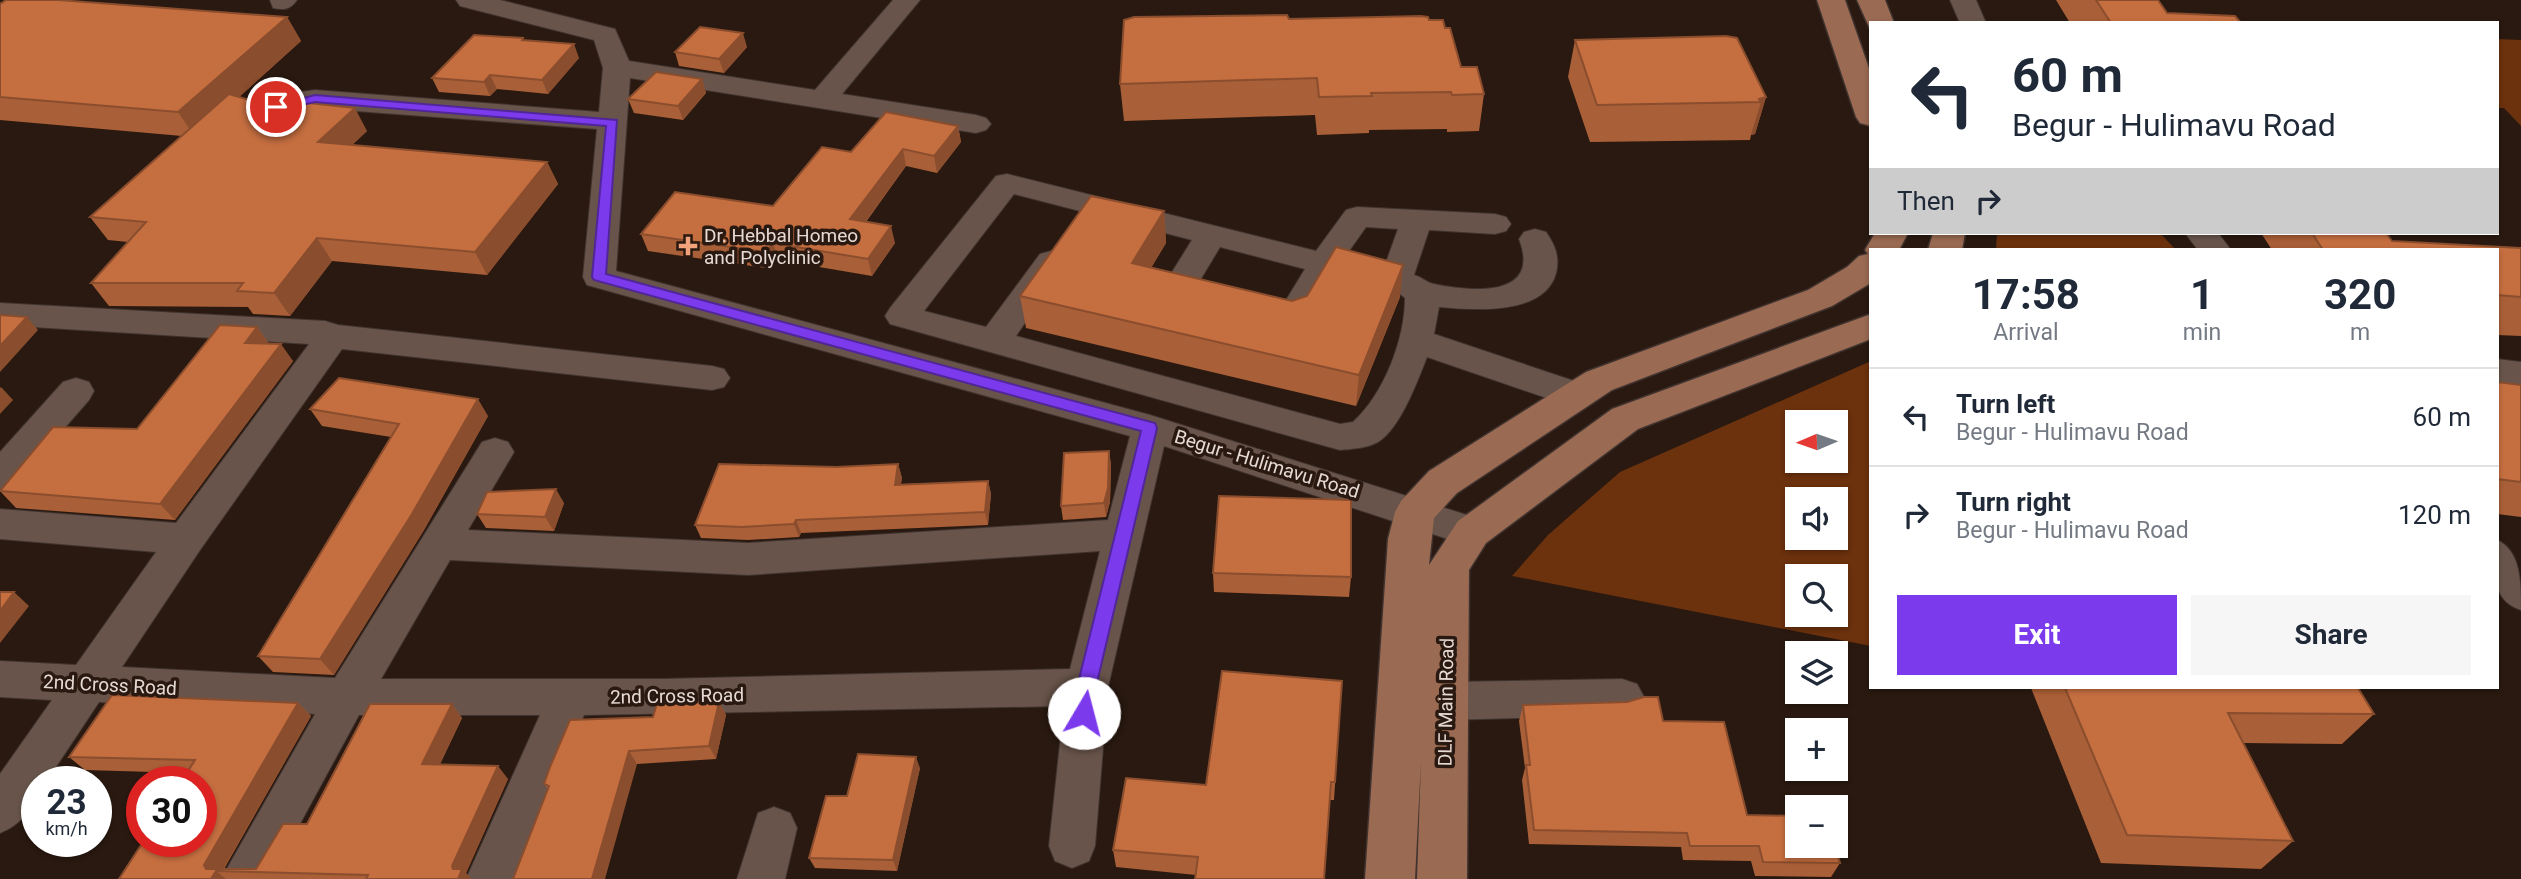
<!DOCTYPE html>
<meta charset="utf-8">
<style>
body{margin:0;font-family:Roboto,sans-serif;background:#f6f6f7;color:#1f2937;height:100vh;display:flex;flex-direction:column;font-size:26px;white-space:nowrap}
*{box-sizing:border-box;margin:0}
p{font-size:23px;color:#747a83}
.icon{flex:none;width:38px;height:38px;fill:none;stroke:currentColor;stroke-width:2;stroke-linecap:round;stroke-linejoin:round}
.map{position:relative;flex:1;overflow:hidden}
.panel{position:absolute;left:1869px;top:248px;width:630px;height:441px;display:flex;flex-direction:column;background:#fff;border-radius:0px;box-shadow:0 2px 5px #0004}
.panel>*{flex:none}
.guide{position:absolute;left:1869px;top:21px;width:630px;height:214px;border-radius:0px;box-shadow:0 2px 5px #0004;background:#fff;color:#1f2937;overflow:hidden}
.needle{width:46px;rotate:268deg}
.fabs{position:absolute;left:1785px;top:410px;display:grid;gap:14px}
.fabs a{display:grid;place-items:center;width:63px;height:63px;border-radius:0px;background:#fff;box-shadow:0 2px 5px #0004;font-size:35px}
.speed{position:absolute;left:21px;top:766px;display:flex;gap:14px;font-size:35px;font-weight:700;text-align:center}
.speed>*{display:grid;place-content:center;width:91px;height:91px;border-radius:50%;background:#fff;box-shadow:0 2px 5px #0004;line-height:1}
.speed small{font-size:18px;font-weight:400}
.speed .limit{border:10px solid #d22;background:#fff;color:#111}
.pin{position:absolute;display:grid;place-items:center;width:60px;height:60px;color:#fff;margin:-30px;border:4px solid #fff;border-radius:50%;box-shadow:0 2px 7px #0007}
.me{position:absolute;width:77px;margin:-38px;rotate:8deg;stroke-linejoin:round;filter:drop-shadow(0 0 5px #0008)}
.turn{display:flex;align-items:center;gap:24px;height:147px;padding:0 28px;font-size:32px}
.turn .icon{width:91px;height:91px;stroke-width:2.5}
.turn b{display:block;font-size:49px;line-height:60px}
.then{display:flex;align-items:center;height:66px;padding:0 28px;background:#0003;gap:14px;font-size:26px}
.eta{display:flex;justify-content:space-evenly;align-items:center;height:119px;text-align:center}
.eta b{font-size:42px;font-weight:700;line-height:49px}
.cta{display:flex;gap:14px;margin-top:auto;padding:14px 28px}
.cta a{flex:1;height:80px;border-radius:0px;background:#7c3aed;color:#fff;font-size:28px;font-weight:700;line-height:80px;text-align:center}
.cta a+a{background:#f6f6f7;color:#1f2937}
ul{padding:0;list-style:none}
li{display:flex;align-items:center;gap:21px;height:98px;padding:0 28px;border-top:2px solid #e0e1e3}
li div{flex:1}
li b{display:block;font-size:26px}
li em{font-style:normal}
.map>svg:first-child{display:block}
.green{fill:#6c310d;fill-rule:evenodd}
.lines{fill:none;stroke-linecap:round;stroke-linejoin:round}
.minor-casing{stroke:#40332f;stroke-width:2}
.major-casing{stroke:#40332f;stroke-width:3}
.minor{fill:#68544a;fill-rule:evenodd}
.major{fill:#9a6a52;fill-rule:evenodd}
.wall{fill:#a95f37}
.shaded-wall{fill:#8a4d2d}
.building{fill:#c56e40;stroke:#8a4d2d;stroke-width:2}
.route{fill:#7c3aed;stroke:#51269a;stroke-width:2}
.poi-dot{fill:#f1a27b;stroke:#291910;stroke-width:2.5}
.labels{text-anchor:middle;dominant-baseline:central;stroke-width:7;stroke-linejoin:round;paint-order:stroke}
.poi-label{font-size:19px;fill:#e6dad4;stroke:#291910;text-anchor:start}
.street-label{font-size:19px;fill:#e6dad4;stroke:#291910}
</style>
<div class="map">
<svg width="2521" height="879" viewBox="0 0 2521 879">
<rect width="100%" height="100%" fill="#291910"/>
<!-- green -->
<g class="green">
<path d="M2497,39L2521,40V126L2504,108H2497Z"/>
<path d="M1997,233H2160L2176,250H1996Z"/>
<path d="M1871,361V646L1512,576L1548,535L1620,472ZM1797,422H1836V460H1797ZM1797,499H1836V537H1797ZM1797,576H1836V614H1797Z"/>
</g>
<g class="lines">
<!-- minor casing -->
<g class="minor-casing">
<g id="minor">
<path d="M270,0H297C290,10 284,10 273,8Z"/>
<path d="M456,0H500L615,29L629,61L815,90L893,0H920L842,94L976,115L986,118L991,124L986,130L976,133L630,78L616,271L1150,415L1486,521L1492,532L1486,543L1472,547L1164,446L1108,687L1095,846L1089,861L1072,868L1055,861L1049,846L1064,706L584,715L514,879H466L540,715H359L270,879H221L315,714L99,702L46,782H37C37,806 21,825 0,833V774L52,700L0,697V661L76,665L156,552L0,539V509L176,523L309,344L0,325V303L325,321L338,325L712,366L724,369L730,378L724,387L712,390L342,349L200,550L122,667L335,678L482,442L495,438L508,442L514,452L468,530L748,543L1108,520L1130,436L587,285L583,277L597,129L315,108C295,110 273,123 253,118L249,112C261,94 295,93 315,90L599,112L603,68L594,40L460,6ZM1100,551L1070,669L663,679H381L450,560L748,575Z"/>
<path d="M1950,0H1976L1986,23H1960Z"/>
<path d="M1007,174L1316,251L1346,210L1357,207L1495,214L1506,217L1511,224L1506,231L1495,234L1429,230L1414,275C1422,277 1427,283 1434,284C1472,292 1542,298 1519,239L1524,232L1535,229L1546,232C1555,245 1560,257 1556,273C1545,316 1472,310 1439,307L1434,334L1589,386L1594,395L1589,404L1576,408L1427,357C1418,380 1400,429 1378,442C1367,448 1352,449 1340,450L890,324L885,316L890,308L996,176ZM1014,194L1192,240L1159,293L1164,301C1182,306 1199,313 1217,308L1222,300L1217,292L1196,287L1220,247L1305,269L1283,305L1269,302L1257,305L1252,313L1257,321L1292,330L1304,327L1333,276L1399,293L1405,298C1405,339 1384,394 1353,422L1340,424L1016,336L1067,261L1062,254L1051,251L1040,254L986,327L924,311ZM1366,227L1398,229L1384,268L1344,258Z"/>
<path d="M2185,233H2218L2231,250H2198Z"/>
<path d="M2497,359L2521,362V386L2497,383Z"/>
<path d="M76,378L89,382L94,391L89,400L13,487L0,491V452L63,382Z"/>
<path d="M2497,540C2521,551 2521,583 2521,610C2488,599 2497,569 2497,540Z"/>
<path d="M1622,679L1637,684L1644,697L1637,710L1622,715L1446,720L1431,714L1424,701L1431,688L1446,682Z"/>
<path d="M774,807L790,813L797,828L785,879H737L758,813Z"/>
</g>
</g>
<!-- major casing -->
<g class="major-casing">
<g id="major">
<path d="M1817,0H1845L1871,74V126L1860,123L1856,117Z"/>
<path d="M1857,0H1885L1894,23H1871L1870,29Z"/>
<path d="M1875,233H1908L1899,250H1871V283L1832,306L1612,390L1457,493L1434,518L1429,565L1458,521L1612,409L1871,314V339L1638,429L1486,543L1469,570L1467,879H1417L1421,761L1415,879H1365L1388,539L1395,512L1401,501L1429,471L1586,372L1808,290L1847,267L1859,256L1868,254L1865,250Z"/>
<path d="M1933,233H1965L1962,250H1928Z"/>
</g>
</g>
<!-- minor -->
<use href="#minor" class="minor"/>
<!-- major -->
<use href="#major" class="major"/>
</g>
<!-- wall -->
<g class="wall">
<path d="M2056,0H2158L2167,13L2241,23H2070Z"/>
<path d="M0,4L287,17L301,41L239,97L367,131L352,145L547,162L558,184L487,275L332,261L290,316L253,314L248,307L109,306L91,283L128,242L108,240L90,217L182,136L0,120Z"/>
<path d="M1289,19L1429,20L1445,28L1461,67L1484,94L1479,131L1447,132V129L1369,130V133L1317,135L1315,115L1124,121L1120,84Z"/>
<path d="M524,40L579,58L548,94L497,89L490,96L439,92L432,78Z"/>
<path d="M1575,40L1766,97L1755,134L1751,135L1750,140L1590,142L1568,77Z"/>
<path d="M747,47L724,73L679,66L675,52Z"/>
<path d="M702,79L706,93L683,120L634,113L628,99Z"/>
<path d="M958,126L961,142L937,173L906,166L866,222L895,243L872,276L778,260L772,269L648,251L641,234L773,206L851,152Z"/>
<path d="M1164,211L1166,243L1151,268L1292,301L1307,296L1400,297L1356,406L1026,328L1020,296Z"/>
<path d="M2261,233H2386L2392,241L2521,248V336L2497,335V250H2272Z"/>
<path d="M257,327L269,344L293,361L175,520L16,508L0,491V490L137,429Z"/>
<path d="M2497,382L2521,385V517L2497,514Z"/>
<path d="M310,409L488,416L424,530L334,675L273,672L258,656L391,437L322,426Z"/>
<path d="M1109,451L1111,465L1110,502L1106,517L1063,520L1061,506Z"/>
<path d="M898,464L902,478L901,484L988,481L991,494L988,525L801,533L799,537L748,540L701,538L695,525L836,467Z"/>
<path d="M564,503L554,531L486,528L477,514Z"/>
<path d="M1213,573L1351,577L1349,597L1214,592Z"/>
<path d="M1342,681L1334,800H1330L1196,875L1116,867L1113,850L1206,785Z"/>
<path d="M2031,688H2358L2374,714L2342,744L2243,743L2293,841L2261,869L2101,863Z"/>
<path d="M719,702L726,715L716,759L637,764L548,789L544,784L653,717Z"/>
<path d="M298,703L311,716L224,869H256L307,824L452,704L462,718L440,764L508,779L466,873L471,879H119L187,773L85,770L69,757Z"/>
<path d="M1523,705L1663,721L1747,815L1840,863L1831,877L1755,876L1751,861L1683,860L1681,847L1529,844L1522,780L1525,768L1519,721Z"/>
<path d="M920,768L897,871L815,868L809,858L847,796Z"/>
</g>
<!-- shaded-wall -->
<g class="shaded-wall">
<path d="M287,17L301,41L195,137L178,112Z"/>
<path d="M743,33L747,47L724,73L719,59Z"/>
<path d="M574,44L579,58L548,94L542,80Z"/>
<path d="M490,75L497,89L490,96L484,82Z"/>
<path d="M702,79L706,93L683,120L678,106Z"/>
<path d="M1766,97L1755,134L1751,135L1761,102L1759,99Z"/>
<path d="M355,108L367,131L331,165L318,142Z"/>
<path d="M958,126L961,142L937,173L934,156Z"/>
<path d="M903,149L906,166L855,236L850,219Z"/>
<path d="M547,162L558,184L487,275L475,252Z"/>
<path d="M1164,211L1166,243L1135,295L1132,263Z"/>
<path d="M891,226L895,243L872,276L868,259Z"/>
<path d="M317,238L332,261L290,316L274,293Z"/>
<path d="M773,243L778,260L772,269L766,252Z"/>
<path d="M1403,265L1400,297L1356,406L1359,375Z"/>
<path d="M27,317L38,330L0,372V346Z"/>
<path d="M257,327L269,344L245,343Z"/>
<path d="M281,344L293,361L175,520L160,504Z"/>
<path d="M1,387L13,400L0,414V388Z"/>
<path d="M478,399L488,416L424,530L334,675L320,659Z"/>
<path d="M1109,451L1111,465L1110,502L1106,517L1104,503Z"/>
<path d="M898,464L902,478L898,498L895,485Z"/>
<path d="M988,481L991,494L988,525L985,512Z"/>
<path d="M556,489L564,503L554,531L545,517Z"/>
<path d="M796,520L801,533L799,537L794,524Z"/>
<path d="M14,592L29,606L0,643V611Z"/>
<path d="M719,702L726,715L716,759L709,746Z"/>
<path d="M298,703L311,716L222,871H216L226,879H211L204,865Z"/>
<path d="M452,704L462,718L434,777L422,764Z"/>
<path d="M629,751L637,764L605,879H592Z"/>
<path d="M916,757L920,768L897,871L893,860Z"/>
<path d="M498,766L508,779L466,873L471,879H458L452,866Z"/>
</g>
<!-- building -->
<g class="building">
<path d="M6,0H58L287,17L178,112L0,97V4Z"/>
<path d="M2096,0H2158L2167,13L2235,16L2241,23H2111Z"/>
<path d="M1287,15L1289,19L1421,16L1428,17L1429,20H1443L1445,28H1450L1461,67H1477L1484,94L1452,95L1451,92L1371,93L1372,96L1319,97L1317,78L1120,84L1124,20L1134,17Z"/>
<path d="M700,27L743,33L719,59L675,52Z"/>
<path d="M474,35L523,38L522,40L574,44L542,80L490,75L484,82L432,78Z"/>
<path d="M1726,36L1737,38L1766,97L1759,99L1761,102L1597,105L1575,40Z"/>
<path d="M656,72L702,79L678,106L628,99Z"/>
<path d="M229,94L246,99L263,98L355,108L318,142L547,162L475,252L317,238L274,293L237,291L243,283H91L146,222L90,217Z"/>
<path d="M886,112L958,126L934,156L903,149L850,219L891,226L868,259L773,243L766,252L641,234L675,192L773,206L822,147L851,152Z"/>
<path d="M1091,196L1164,211L1132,263L1292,301L1307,296L1336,247L1403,265L1359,375L1020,296Z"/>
<path d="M2312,233H2386L2392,241L2521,248V297L2497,295V250H2323Z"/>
<path d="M0,315L27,317L0,346Z"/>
<path d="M220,325L257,327L245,343L281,344L160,504L0,491L53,427L137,429Z"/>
<path d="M339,378L478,399L412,514L320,659L258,656L399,424L310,409Z"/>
<path d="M2497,382L2521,385V482L2497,479Z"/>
<path d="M1109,451L1108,488L1104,503L1061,506L1064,453Z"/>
<path d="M719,464L836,467L898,464L895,485L988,481L985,512L796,520L794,524L742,527L695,525Z"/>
<path d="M556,489L545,517L477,514L487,492Z"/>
<path d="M1219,496L1351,500V577L1213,573Z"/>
<path d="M0,592H14L0,611Z"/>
<path d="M1222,671L1342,681L1335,782H1331L1324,879H1195L1198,857L1113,850L1126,778L1206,785Z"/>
<path d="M2065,688H2358L2374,714L2228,713L2293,841L2127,835Z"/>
<path d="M112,695L298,703L204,865L206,869H256L283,824H307L370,704H452L422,764L498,766L452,866L453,869H462L458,879H366L368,875L216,871L211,879H119L143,842H201V782H181L195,760L69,757Z"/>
<path d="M1644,697H1658L1663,721L1724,722L1747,815L1797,816V845H1835L1840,863L1763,862L1759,846H1690L1687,833L1534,830L1526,765H1530L1523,705L1627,702Z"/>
<path d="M719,702L709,746L629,751L592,879H513L549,786L544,784L550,767L570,720L653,717L657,703Z"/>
<path d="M858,754L916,757L893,860L809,858L826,796H847Z"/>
</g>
<!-- route -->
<path class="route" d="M315,95L617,120L606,274L1155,423L1157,428L1096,687L1091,719L1084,722L1077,719L1075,713L1077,687L1141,431L594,280L592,277L606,126L315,102L276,111L270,107Z"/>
<!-- markers -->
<path class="poi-dot" d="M684.5 235.5h7v7h7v7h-7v7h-7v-7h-7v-7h7z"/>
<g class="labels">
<!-- poi labels -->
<g class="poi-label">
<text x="704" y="235">Dr. Hebbal Homeo<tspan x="704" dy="22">and Polyclinic</tspan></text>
</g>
<!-- street labels -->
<g class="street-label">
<text transform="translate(1267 464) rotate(17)">Begur - Hulimavu Road</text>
<text transform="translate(110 685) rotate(3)">2nd Cross Road</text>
<text transform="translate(677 696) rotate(-1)">2nd Cross Road</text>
<text transform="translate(1446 702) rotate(-89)">DLF Main Road</text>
</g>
</g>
</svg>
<div class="fabs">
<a><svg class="needle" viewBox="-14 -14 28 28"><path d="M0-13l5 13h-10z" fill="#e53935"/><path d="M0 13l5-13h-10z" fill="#747a83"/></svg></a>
<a><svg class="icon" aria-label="sound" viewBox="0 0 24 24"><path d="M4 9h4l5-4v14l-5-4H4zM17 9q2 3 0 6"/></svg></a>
<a><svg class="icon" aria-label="search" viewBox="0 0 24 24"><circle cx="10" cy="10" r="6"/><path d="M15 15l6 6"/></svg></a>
<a><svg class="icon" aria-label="layers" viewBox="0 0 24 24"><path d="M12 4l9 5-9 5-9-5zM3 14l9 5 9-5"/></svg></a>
<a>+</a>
<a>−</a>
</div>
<div class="speed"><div>23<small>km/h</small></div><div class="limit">30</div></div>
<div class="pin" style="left:276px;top:107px;background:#d93025"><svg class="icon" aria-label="arrive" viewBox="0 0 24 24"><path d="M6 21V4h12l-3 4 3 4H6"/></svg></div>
<svg class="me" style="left:1084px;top:713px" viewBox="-20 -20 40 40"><circle r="19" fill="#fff"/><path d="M0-13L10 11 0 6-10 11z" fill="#7c3aed"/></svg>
<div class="guide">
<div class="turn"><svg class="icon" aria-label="left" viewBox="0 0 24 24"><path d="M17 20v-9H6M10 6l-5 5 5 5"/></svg><div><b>60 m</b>Begur - Hulimavu Road</div></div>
<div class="then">Then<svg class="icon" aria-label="right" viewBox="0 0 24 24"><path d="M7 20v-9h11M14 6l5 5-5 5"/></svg></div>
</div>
<section class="panel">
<div class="eta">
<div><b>17:58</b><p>Arrival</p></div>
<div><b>1</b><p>min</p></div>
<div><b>320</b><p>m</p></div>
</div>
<ul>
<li><svg class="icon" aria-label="left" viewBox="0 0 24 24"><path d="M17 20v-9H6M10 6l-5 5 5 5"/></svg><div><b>Turn left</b><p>Begur - Hulimavu Road</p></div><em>60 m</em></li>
<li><svg class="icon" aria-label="right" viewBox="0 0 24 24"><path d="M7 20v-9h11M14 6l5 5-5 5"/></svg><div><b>Turn right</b><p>Begur - Hulimavu Road</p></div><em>120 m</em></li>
</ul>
<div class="cta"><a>Exit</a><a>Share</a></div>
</section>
</div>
